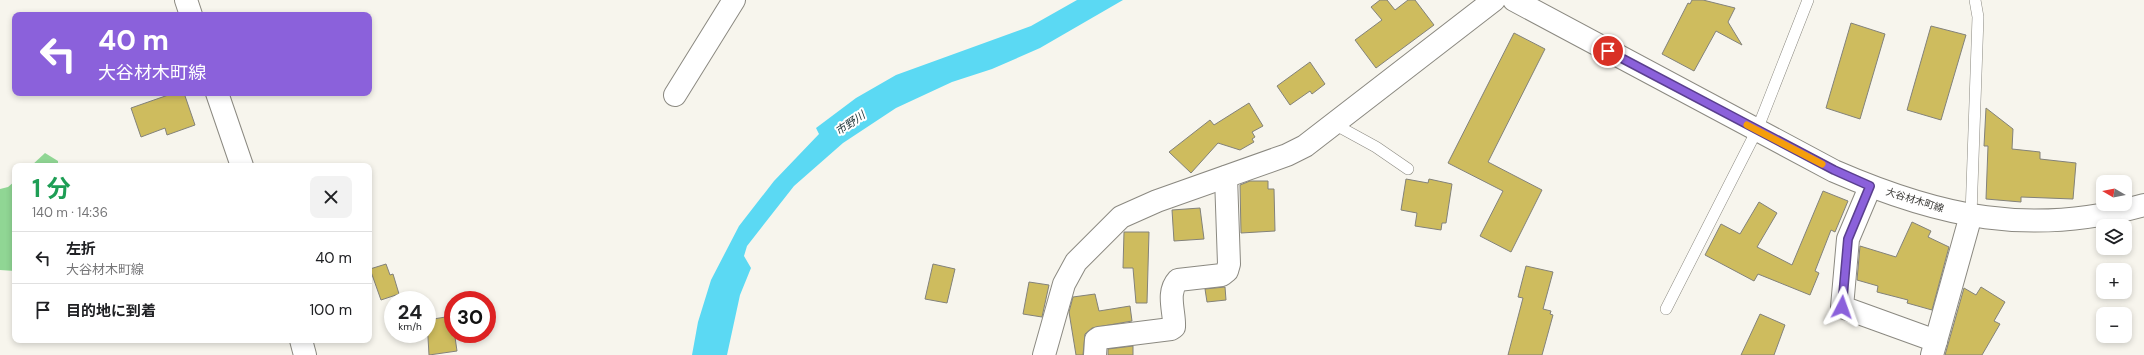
<!DOCTYPE html>
<html lang="ja">
<meta charset="utf-8">
<style>
body{margin:0;font-family:"DM Sans","Noto Sans JP",sans-serif;background:#f2f2f2;color:#202124;height:100vh;display:flex;flex-direction:column;font-size:15px;white-space:nowrap}
*{box-sizing:border-box;margin:0}
p{font-size:13px;color:#757577}
.icon{flex:none;width:22px;height:22px;fill:none;stroke:currentColor;stroke-width:2;stroke-linecap:round;stroke-linejoin:round}
.map{position:relative;flex:1;overflow:hidden}
.sheet{position:absolute;left:12px;top:163px;width:360px;height:180px;display:flex;flex-direction:column;background:#fff;border-radius:8px;box-shadow:0 2px 6px #0003}
.sheet>*{flex:none}
.guide{position:absolute;left:12px;top:12px;width:360px;height:84px;border-radius:8px;box-shadow:0 2px 6px #0003;background:#8b61db;color:#fff;overflow:hidden}
.needle{width:26px;rotate:279deg}
.controls{position:absolute;left:2096px;top:175px;display:grid;gap:8px}
.controls a{display:grid;place-items:center;width:36px;height:36px;border-radius:8px;background:#fff;box-shadow:0 2px 6px #0003;font-size:20px}
.speed{position:absolute;left:384px;top:291px;display:flex;gap:8px;font-size:20px;font-weight:700;text-align:center}
.speed>*{display:grid;place-content:center;width:52px;height:52px;border-radius:50%;background:#fff;box-shadow:0 2px 6px #0003;line-height:1}
.speed small{font-size:10px;font-weight:400}
.speed .limit{border:6px solid #d22;background:#fff;color:#111}
.pin{position:absolute;display:grid;place-items:center;width:34px;height:34px;color:#fff;margin:-17px;border:2px solid #fff;border-radius:50%;box-shadow:0 1px 4px #0007}
.me{position:absolute;width:44px;margin:-22px;rotate:4deg;stroke-linejoin:round;filter:drop-shadow(0 0 3px #0008)}
.turn{display:flex;align-items:center;gap:14px;height:84px;padding:0 20px;font-size:18px}
.turn .icon{width:52px;height:52px;stroke-width:2.5}
.turn b{display:block;font-size:28px;line-height:34px}
.round{display:grid;place-items:center;flex:none;width:42px;height:42px;border-radius:8px;background:#f2f2f2}
.headline{display:flex;align-items:center;justify-content:space-between;height:68px;padding:0 20px}
h1{font-size:24px;font-weight:700;line-height:30px;color:#1e9e55}
ul{padding:0;list-style:none}
li{display:flex;align-items:center;gap:12px;height:52px;padding:0 20px;border-top:1px solid #e0e0e0}
li div{flex:1}
li b{display:block;font-size:15px}
li em{font-style:normal}
.map>svg:first-child{display:block}
.forest{fill:#90d694}
.water{fill:#5bd9f3}
.building{fill:#cebc5e;stroke:#83827a}
.lines{fill:none;stroke-linecap:round;stroke-linejoin:round}
.service-casing{stroke:#8b8981;stroke-width:12}
.minor-casing{stroke:#8b8981;stroke-width:24}
.tertiary-casing{stroke:#8b8981;stroke-width:24}
.secondary-casing{stroke:#8b8981;stroke-width:24}
.service{stroke:#fff;stroke-width:11}
.minor{stroke:#fff;stroke-width:22}
.tertiary{stroke:#fff;stroke-width:22}
.secondary{stroke:#fff;stroke-width:22}
.route-casing{stroke:#5a3f8e;stroke-width:10}
.route{stroke:#8b61db;stroke-width:7}
.slow{stroke:#f59e0b;stroke-width:7}
.labels{text-anchor:middle;dominant-baseline:central;stroke-width:4;stroke-linejoin:round;paint-order:stroke}
.street-label{font-size:10px;fill:#393835;stroke:#fff}
.water-label{font-size:11px;font-style:italic;fill:#1d3337;stroke:#fff}
</style>
<div class="map">
<svg width="2144" height="355" viewBox="0 0 2144 355">
<rect width="100%" height="100%" fill="#f7f5ed"/>
<!-- forest -->
<g class="forest">
<path d="M45,153L58,161V166H31Z"/>
<path d="M15,181V271L0,270V189L8,187Z"/>
</g>
<!-- water -->
<path class="water" d="M1077,0H1123L1040,48L992,69L952,82L896,108L843,143L794,186L747,246L744,256L751,268L740,295L727,355H692L698,322L711,280L739,226L774,181L819,134L816,128L856,98L896,75L1031,26Z"/>
<!-- building -->
<g class="building">
<path d="M1380,0H1387L1395,10L1408,0H1415L1434,25L1376,68L1355,40L1382,20L1371,7Z"/>
<path d="M1692,0H1703L1735,8L1728,22L1742,45L1716,31L1694,71L1662,54L1688,3L1690,4Z"/>
<path d="M1851,23L1885,34L1860,119L1826,108Z"/>
<path d="M1931,26L1966,35L1941,120L1907,110Z"/>
<path d="M1514,33L1545,49L1488,162L1542,190L1511,252L1480,236L1503,191L1448,163Z"/>
<path d="M1310,62L1325,84L1312,94L1310,91L1290,105L1277,86Z"/>
<path d="M174,93H184L195,125L167,135L165,128L141,137L131,108Z"/>
<path d="M1249,103L1263,126L1252,132L1255,137L1252,139L1254,142L1240,150L1218,143L1191,173L1169,152L1210,120L1214,125Z"/>
<path d="M1986,108L2013,129L2012,149L2040,152V159L2076,163L2073,199L2021,197V202L1986,199L1988,146H1984Z"/>
<path d="M1406,179L1428,183L1429,179L1452,184L1446,223H1442L1441,230L1415,226L1417,213L1401,210Z"/>
<path d="M1250,181H1268V189H1274L1275,231L1241,233L1240,185Z"/>
<path d="M1823,191L1848,201L1835,232L1831,230L1815,271L1819,273L1810,295L1758,274L1754,281L1705,255L1721,224L1740,234L1759,202L1777,213L1757,247L1792,265Z"/>
<path d="M1200,208L1204,239L1174,241L1172,210Z"/>
<path d="M1912,222L1931,231L1928,237L1949,247L1932,310L1907,303L1908,300L1877,292L1878,286L1857,280L1860,246L1896,257Z"/>
<path d="M1124,232H1149L1147,303H1136L1133,268H1123Z"/>
<path d="M386,264L390,275L393,274L399,294L381,300L370,269Z"/>
<path d="M933,264L955,269L947,303L925,299Z"/>
<path d="M1526,266L1553,272L1543,309L1551,311L1550,314L1553,315L1542,355H1508L1523,298L1518,297Z"/>
<path d="M1029,282L1049,285L1042,317L1023,314Z"/>
<path d="M1225,287L1226,300L1207,302L1205,289Z"/>
<path d="M1981,287L2005,302L1994,321L2000,324L1982,355H1945L1964,288L1976,295Z"/>
<path d="M1095,294L1099,311L1130,306L1132,321L1092,328L1085,334L1083,355H1076L1069,312L1073,297Z"/>
<path d="M1760,314L1785,325L1774,355H1741Z"/>
<path d="M452,316L457,351L429,355L427,320Z"/>
<path d="M1133,346V355H1108V349Z"/>
</g>
<g class="lines">
<!-- service casing -->
<g class="service-casing">
<g id="service">
<path d="M1334,124L1376,147L1408,169"/>
<path d="M1971,215L1978,17L1975,0"/>
<path d="M1666,309L1757,130L1808,0"/>
</g>
</g>
<!-- minor casing -->
<g class="minor-casing">
<g id="minor">
<path d="M675,95L734,0"/>
<path d="M1870,187L1848,239L1842,307L1936,341"/>
<path d="M1044,355L1064,284L1076,262L1121,217L1157,201L1287,155L1305,146L1494,0"/>
<path d="M1095,355L1096,340L1099,338L1171,329L1174,327C1175,312 1166,293 1178,280L1222,275L1227,271L1229,264L1226,177"/>
<path d="M1932,355L1971,215"/>
</g>
</g>
<!-- tertiary casing -->
<g class="tertiary-casing">
<g id="tertiary">
<path d="M186,0L191,15"/>
<path d="M217,93L242,166"/>
<path d="M301,340L305,355"/>
</g>
</g>
<!-- secondary casing -->
<g class="secondary-casing">
<path id="secondary" d="M1514,0L1834,171C1940,217 2030,237 2144,205"/>
</g>
<!-- service -->
<use href="#service" class="service"/>
<!-- minor -->
<use href="#minor" class="minor"/>
<!-- tertiary -->
<use href="#tertiary" class="tertiary"/>
<!-- secondary -->
<use href="#secondary" class="secondary"/>
</g>
<g class="lines">
<!-- route casing -->
<g class="route-casing">
<path id="route" d="M1608,51L1834,170L1870,186L1848,239L1842,307"/>
</g>
<!-- route -->
<use href="#route" class="route"/>
<!-- slow -->
<path class="slow" d="M1747,125L1822,164"/>
</g>
<g class="labels">
<!-- street labels -->
<g class="street-label">
<text transform="translate(1915 200) rotate(17)">大谷材木町線</text>
</g>
<!-- water labels -->
<g class="water-label">
<text transform="translate(850 123) rotate(-34)">市野川</text>
</g>
</g>
</svg>
<div class="controls">
<a><svg class="needle" viewBox="-14 -14 28 28"><path d="M0-13l5 13h-10z" fill="#e53935"/><path d="M0 13l5-13h-10z" fill="#757577"/></svg></a>
<a><svg class="icon" aria-label="layers" viewBox="0 0 24 24"><path d="M12 4l9 5-9 5-9-5zM3 14l9 5 9-5"/></svg></a>
<a>+</a>
<a>−</a>
</div>
<div class="speed"><div>24<small>km/h</small></div><div class="limit">30</div></div>
<div class="pin" style="left:1608px;top:51px;background:#d93025"><svg class="icon" aria-label="arrive" viewBox="0 0 24 24"><path d="M6 21V4h12l-3 4 3 4H6"/></svg></div>
<svg class="me" style="left:1842px;top:307px" viewBox="-20 -20 40 40"><path d="M0-17L14 15 0 8-14 15z" fill="#8b61db" stroke="#fff" stroke-width="4"/></svg>
<div class="guide">
<div class="turn"><svg class="icon" aria-label="left" viewBox="0 0 24 24"><path d="M17 20v-9H6M10 6l-5 5 5 5"/></svg><div><b>40 m</b>大谷材木町線</div></div>
</div>
<section class="sheet">
<div class="headline"><div><h1>1 分</h1><p>140 m · 14:36</p></div><a class="round"><svg class="icon" aria-label="close" viewBox="0 0 24 24"><path d="M6 6l12 12M18 6L6 18"/></svg></a></div>
<ul>
<li><svg class="icon" aria-label="left" viewBox="0 0 24 24"><path d="M17 20v-9H6M10 6l-5 5 5 5"/></svg><div><b>左折</b><p>大谷材木町線</p></div><em>40 m</em></li>
<li><svg class="icon" aria-label="arrive" viewBox="0 0 24 24"><path d="M6 21V4h12l-3 4 3 4H6"/></svg><div><b>目的地に到着</b></div><em>100 m</em></li>
</ul>
</section>
</div>
